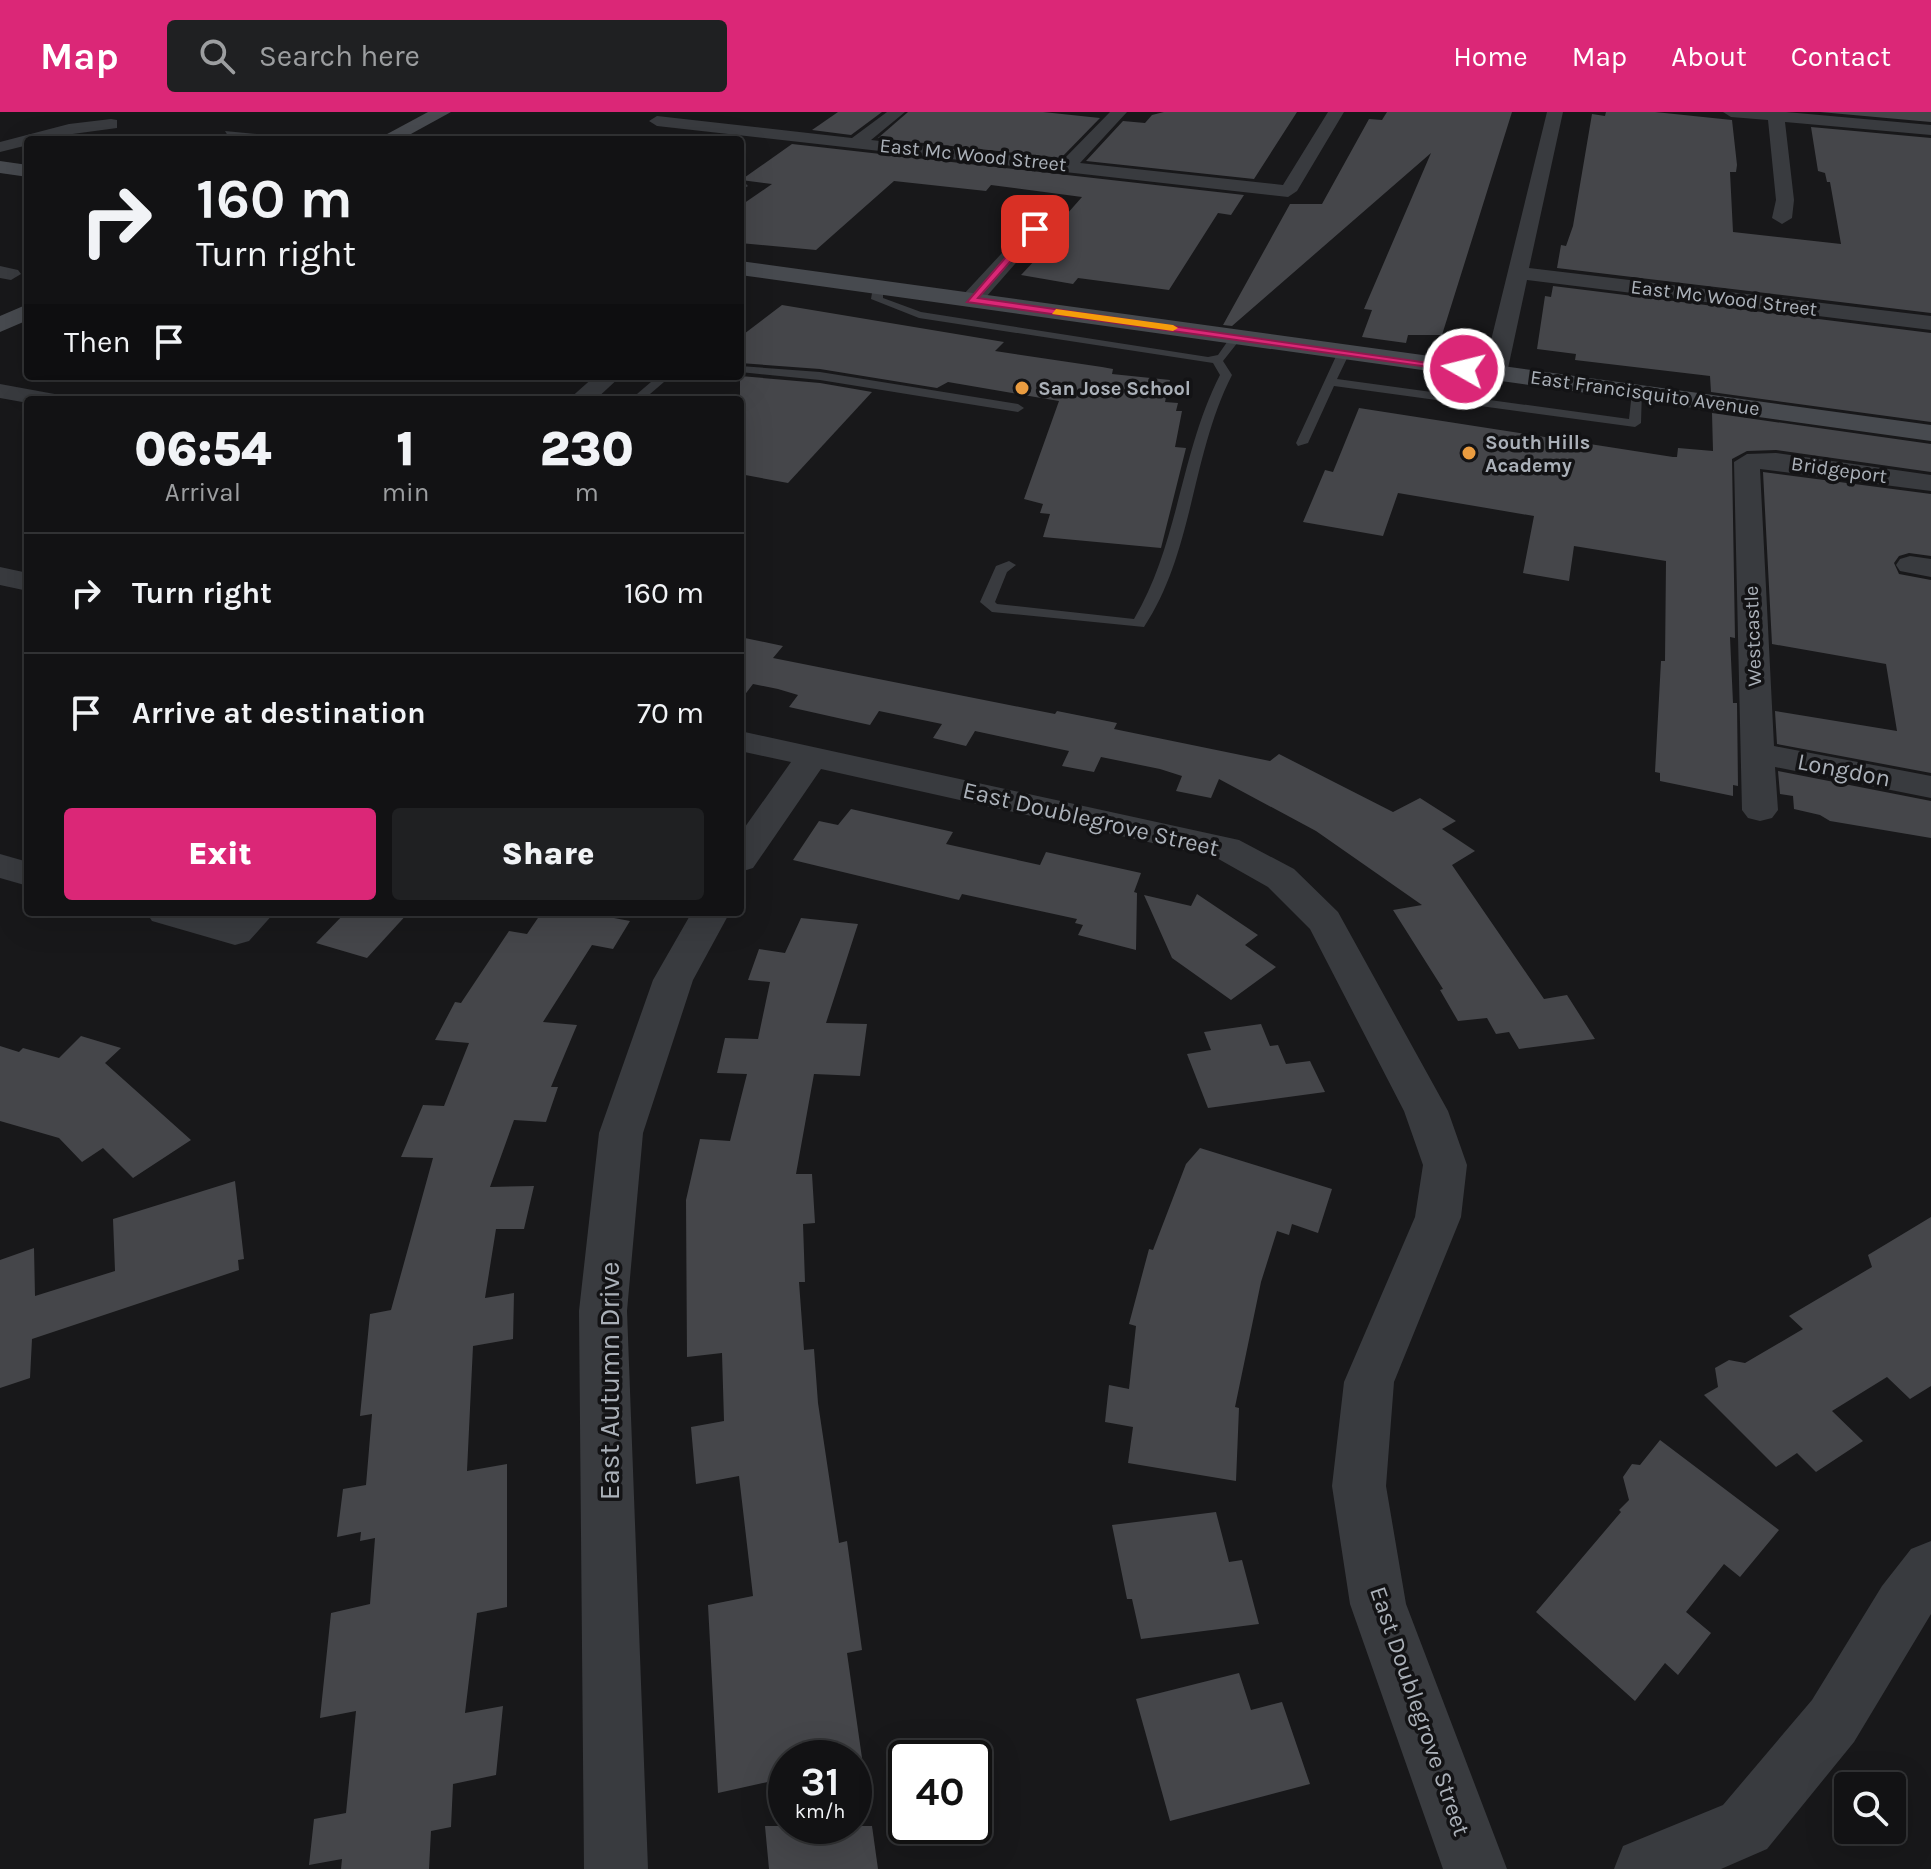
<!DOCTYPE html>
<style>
body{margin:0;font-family:Karla,sans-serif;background:#1f2022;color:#f1f3f6;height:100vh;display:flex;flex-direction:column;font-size:30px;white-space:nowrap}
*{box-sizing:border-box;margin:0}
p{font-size:26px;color:#9c9ea0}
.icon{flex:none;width:44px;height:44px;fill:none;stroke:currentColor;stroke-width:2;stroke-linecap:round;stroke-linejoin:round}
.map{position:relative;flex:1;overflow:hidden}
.details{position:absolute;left:24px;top:284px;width:720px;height:520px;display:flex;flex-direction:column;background:#121214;border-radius:8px;box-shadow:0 8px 32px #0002,0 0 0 2px #313234}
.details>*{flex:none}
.guide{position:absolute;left:24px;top:24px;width:720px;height:244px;border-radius:8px;box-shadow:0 8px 32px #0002,0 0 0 2px #313234;background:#121214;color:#f1f3f6;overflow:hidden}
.fabs{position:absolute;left:1834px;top:1660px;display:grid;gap:16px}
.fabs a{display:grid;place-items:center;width:72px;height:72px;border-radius:8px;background:#121214;box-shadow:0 8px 32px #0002,0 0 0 2px #313234;font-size:40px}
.speed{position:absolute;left:768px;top:1628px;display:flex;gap:16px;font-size:40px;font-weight:700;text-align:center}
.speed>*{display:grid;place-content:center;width:104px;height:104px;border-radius:50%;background:#121214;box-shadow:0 8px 32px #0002,0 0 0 2px #313234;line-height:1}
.speed small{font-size:20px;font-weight:400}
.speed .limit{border:4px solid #111;border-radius:12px;background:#fff;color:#111}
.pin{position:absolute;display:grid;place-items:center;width:68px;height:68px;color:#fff;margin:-34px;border-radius:16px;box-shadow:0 4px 12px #0006}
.me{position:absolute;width:88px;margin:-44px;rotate:278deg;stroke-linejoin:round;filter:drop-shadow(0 0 6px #0008)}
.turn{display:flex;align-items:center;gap:28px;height:168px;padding:0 40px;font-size:36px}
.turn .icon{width:104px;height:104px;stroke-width:2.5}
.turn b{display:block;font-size:56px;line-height:68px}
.then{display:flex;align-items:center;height:76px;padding:0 40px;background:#0003;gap:16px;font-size:30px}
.eta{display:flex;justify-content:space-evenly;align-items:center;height:136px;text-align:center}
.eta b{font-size:48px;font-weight:800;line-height:56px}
.cta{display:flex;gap:16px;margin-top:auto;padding:16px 40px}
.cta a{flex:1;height:92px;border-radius:8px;background:#db2777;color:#fff;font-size:32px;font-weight:800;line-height:92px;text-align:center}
.cta a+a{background:#1f2022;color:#f1f3f6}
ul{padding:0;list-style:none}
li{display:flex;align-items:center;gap:24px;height:120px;padding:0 40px;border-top:2px solid #313234}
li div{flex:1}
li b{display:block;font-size:30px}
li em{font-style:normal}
header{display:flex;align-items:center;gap:48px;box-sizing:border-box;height:112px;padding:0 40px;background:#db2777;color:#fff}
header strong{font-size:38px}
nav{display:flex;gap:44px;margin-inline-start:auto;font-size:28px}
.search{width:560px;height:72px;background:#1f2022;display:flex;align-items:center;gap:20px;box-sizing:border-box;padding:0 28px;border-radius:8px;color:#9c9ea0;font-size:30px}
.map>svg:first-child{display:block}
.building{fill:#45464a}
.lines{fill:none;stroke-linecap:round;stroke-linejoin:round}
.lane{fill:#393b3f;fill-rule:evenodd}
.street{fill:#393b3f;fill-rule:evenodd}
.secondary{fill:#474a4f;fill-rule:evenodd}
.route{fill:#db2777;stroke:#8e194d;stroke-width:2}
.slow{fill:#f59e0b}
.poi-dot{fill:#ea9c40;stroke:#131315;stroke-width:3}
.labels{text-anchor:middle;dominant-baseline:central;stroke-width:7;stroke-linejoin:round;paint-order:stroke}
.far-street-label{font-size:20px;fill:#abb1b9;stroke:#131315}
.far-poi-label{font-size:20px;font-weight:bold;fill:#abb1b9;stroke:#131315;text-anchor:start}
.street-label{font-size:24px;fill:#abb1b9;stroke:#131315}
.near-street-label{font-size:28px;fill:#abb1b9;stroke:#131315}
</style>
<header>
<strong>Map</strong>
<div class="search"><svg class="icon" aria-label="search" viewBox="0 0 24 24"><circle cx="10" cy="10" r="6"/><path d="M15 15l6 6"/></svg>Search here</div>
<nav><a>Home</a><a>Map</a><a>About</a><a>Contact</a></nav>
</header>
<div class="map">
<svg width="1931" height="1757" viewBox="0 0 1931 1757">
<rect width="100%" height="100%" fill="#18181a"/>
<!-- building -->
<g class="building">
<path d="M838,0H882L851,23L812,18Z"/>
<path d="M908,0H1043L1100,6L1061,46L878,26Z"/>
<path d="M1164,0H1297L1254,67L1086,49L1123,9L1145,11L1152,3Z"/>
<path d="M1387,0H1512L1442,223H1408L1406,231L1362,225L1372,198L1364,197L1431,41L1232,214L1223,213L1290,92H1322L1369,7L1382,8Z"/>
<path d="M1606,0H1655L1732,8L1737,53L1736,60H1730L1733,120L1841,132L1830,70H1827L1825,61L1818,59L1811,15L1931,26V201L1557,156L1561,133L1566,134L1573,114L1592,2L1605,4Z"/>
<path d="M1820,0H1931V10Z"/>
<path d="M792,32L1244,83L1231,103L1218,101L1169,178L1078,166L1073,172L1021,163L1036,147L1028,146L1082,85L991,73L986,79L894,69L816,138L740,131V94L772,72L741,68Z"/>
<path d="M1553,174L1931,221V310L1711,280L1710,264L1575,248L1576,242L1537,237L1545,184L1551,185Z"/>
<path d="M782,193L1004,230L995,239L1102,255L1113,257L1112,262L1170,268L1165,290L1178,291L1176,299H1182L1175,335L1186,336L1161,436L1043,425L1050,402L1040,401L1043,392L1024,387L1059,289L948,270L937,276L820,257L740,251V225Z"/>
<path d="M740,264L820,271L872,280L788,371L740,362Z"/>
<path d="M1359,296L1673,345H1677L1678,336L1713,339L1712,301L1931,332V360L1776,338L1747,339L1732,347L1735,526L1730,525L1733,591H1737L1738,674L1733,673V684L1660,669V661L1655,660L1661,549H1665L1666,449L1574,434L1569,469L1523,461L1534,404L1398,381L1383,424L1303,410L1325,358L1333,360Z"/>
<path d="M1763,360L1931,382V444L1909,441L1899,444L1894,451L1899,462L1931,468V661L1777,632L1775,599L1897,619L1886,552L1772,532Z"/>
<path d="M740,525L783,534L773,546L1055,602L1057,599L1117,611L1114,617L1270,649L1279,642L1393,700L1420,686L1456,709L1442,717L1475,739L1452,753L1544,887L1567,883L1595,927L1519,937L1509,920L1496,922L1487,906L1458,909L1440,878L1443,877L1393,798L1422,793L1316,719L1219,667L1211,686L1176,679L1182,664L1160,657L1101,645L1094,660L1062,654L1069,639L975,619L966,634L933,626L942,612L879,599L870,613L838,606L789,595L798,583L778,577L753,572L740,589Z"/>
<path d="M1778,659L1931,689V726L1830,709L1820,703L1794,697L1793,684L1780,682Z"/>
<path d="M851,697L953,720L946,732L1040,753L1046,740L1141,761L1134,780L1137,781L1136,838L1078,823L1083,813L1075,811L1077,807L962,782L959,788L793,748L819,709L838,713Z"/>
<path d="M1197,782L1258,823L1245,833L1276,855L1231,888L1172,846L1144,783L1191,794Z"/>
<path d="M346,800H409L367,846L316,831Z"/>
<path d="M542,800H582L630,809L613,837L592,833L543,910L577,913L551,975H558L546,1010L514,1008L490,1075L534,1074L524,1117H496L485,1186L514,1181L513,1227L473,1234L467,1359L507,1352V1495L477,1501L465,1601L503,1594L496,1663L453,1672L451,1715L431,1719L429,1757H341L342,1747L309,1753L314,1707L346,1701L356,1599L320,1606L331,1501L370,1492L375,1426L360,1429L361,1420L337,1425L343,1377L366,1373L372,1302L360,1304L370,1202L391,1198L433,1046L401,1045L423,993L444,994L469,931L435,928L455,890L461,891L509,819L527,822Z"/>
<path d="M801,806L858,812L826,911L867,912L860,964L814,962L796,1062H812L815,1111L803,1112L805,1170H799L804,1238L814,1237L818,1291L839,1431L847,1429L862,1538L847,1541L862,1646H786V1666L718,1681L708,1493L753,1484L739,1364L696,1372L691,1315L724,1309L722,1241L687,1245L686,1088L700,1027L730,1029L747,962L717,961L725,926L758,927L770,870L748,868L759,837L785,841Z"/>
<path d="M1261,912L1270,934L1278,933L1286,952L1310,949L1325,980L1208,996L1187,942L1211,938L1204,920Z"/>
<path d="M81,924L121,936L105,951L191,1028L133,1066L103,1036L82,1050L59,1026L0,1009V934L19,940L23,936L59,946Z"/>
<path d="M1200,1036L1332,1077L1318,1121L1292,1112L1289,1123L1277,1119L1261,1170L1235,1295L1239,1296L1236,1369L1128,1351L1133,1315L1105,1310L1109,1273L1129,1277L1136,1214L1129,1212L1149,1137L1153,1138L1186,1052Z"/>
<path d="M235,1069L244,1147L238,1148L239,1158L32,1227L30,1266L0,1276V1148L34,1136L35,1184L115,1159L113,1107Z"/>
<path d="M1931,1105V1274L1910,1287L1887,1265L1832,1299L1863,1329L1816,1360L1797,1341L1776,1355L1704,1283L1718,1275L1715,1256L1729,1248L1745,1251L1803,1217L1789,1204L1872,1155L1868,1143Z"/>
<path d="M1660,1328L1779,1418L1740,1465L1724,1452L1686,1500L1711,1521L1678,1563L1665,1551L1635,1589L1536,1500L1621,1400L1619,1398L1629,1388L1623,1365L1632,1352L1640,1353Z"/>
<path d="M1216,1400L1229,1450L1242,1448L1259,1512L1141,1527L1132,1487H1127L1112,1413Z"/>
<path d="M1239,1561L1251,1598L1282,1590L1310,1672L1170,1709L1136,1587Z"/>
<path d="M765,1714H872L878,1757H769Z"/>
</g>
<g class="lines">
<!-- lane -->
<g class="lane">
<path d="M225,19L288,25L292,28L228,24Z"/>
<path d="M740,72H746L748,74L740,79Z"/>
<path d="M878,172L883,175V186L921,200L1208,245L1218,243L1232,223H1240L1242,225L1223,249L1232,263C1191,343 1194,439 1144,515L992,500L980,490L996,454L1009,449L1016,453L1007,460L995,490L997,492L1134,507C1179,431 1180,341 1220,263L1213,251L919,206L871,187L873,175Z"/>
<path d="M1344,237L1350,240L1337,267L1629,307L1632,280L1642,277L1641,311L1635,315L1334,274L1308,331L1298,334L1296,331L1338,240Z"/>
<path d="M740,254L820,260L1018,292L1024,296L1018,300L820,268L740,260Z"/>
<path d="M658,264H671L643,288H630Z"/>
</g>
<!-- street -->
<g class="street">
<path d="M887,0H905L871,28L1062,49L1110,0H1127L1080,51L1283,73L1328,0H1344L1297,79L1288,85L657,14L649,9L657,4L852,26Z"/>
<path d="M1547,0H1563L1529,156L1931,204V218L1527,168L1507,261L1503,266H1487L1483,261Z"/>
<path d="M1723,0H1786L1931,13V23L1785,10L1794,88L1792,106L1782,112L1772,106L1776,88L1768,8L1731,5Z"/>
<path d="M111,7L117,8V16L28,28V33L0,40V30L69,12Z"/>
<path d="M1035,111L1045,117L1042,121L979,193H963L960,188L963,183L1028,113Z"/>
<path d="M0,154L18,158L21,162L11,168L0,166Z"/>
<path d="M595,264H621L595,288H568Z"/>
<path d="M0,272L60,283L64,288H28V291L0,286Z"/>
<path d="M1776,341L1931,363V379L1760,357L1774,634L1931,664V686L1775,655L1778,698L1772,706L1760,709L1748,706L1742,698L1734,350L1747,342Z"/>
<path d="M1910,444L1931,447V465L1900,459L1896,453L1900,447Z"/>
<path d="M0,455L28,461V479L0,473Z"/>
<path d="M740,619L1239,728L1294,757L1338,800L1448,999L1467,1053L1461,1105L1394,1270L1386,1374L1406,1492L1507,1757H1443L1350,1492L1332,1374L1344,1270L1415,1105L1423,1053L1404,999L1310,817L1268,775L1215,745L821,657L753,756L740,760V722L791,650L740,639Z"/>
<path d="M0,742L28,750V774L0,766Z"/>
<path d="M146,800H211L228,805L233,800H275L249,829L235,833L152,809Z"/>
<path d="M692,800H730L693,868L643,1021L627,1199L648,1757H584L579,1199L599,1021L653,868Z"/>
<path d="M1931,1429V1502L1854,1630L1767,1737L1721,1757H1614L1623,1734L1723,1693L1812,1588L1882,1474L1911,1437Z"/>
</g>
<!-- secondary -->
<g class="secondary">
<path d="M428,0H451L400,28H376Z"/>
<path d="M0,49L28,53V65L0,61Z"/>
<path d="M740,149L1931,313V329L740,163Z"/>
<path d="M28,192V208L0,220V204Z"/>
</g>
</g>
<!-- route -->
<path class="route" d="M1032,115L1039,117L978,186L1470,257L1464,260L967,190Z"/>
<!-- slow -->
<path class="slow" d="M1056,197L1173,213L1178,216L1173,219L1052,202Z"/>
<!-- markers -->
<g class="poi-dot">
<circle cx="1022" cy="276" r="8"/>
<circle cx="1469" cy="341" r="8"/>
</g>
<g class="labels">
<!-- far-street labels -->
<g class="far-street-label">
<text transform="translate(973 43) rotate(6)">East Mc Wood Street</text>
<text transform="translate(1724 186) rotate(7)">East Mc Wood Street</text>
<text transform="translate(1645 281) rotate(8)">East Francisquito Avenue</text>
<text transform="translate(1839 358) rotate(8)">Bridgeport</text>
<text transform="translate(1753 524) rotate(-92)">Westcastle</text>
</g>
<!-- far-poi labels -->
<g class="far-poi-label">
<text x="1038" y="276">San Jose School</text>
<text x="1485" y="330">South Hills<tspan x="1485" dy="23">Academy</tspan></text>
</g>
<!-- street labels -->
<g class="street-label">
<text transform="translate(1844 658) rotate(11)">Longdon</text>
<text transform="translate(1091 707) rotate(13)">East Doublegrove Street</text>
<text transform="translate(1420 1599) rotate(71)">East Doublegrove Street</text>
</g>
<!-- near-street labels -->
<g class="near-street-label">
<text transform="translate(609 1269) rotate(-90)">East Autumn Drive</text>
</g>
</g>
</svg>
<div class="fabs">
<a><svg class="icon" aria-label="search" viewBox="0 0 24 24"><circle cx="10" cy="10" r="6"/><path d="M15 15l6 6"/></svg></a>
</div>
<div class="speed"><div>31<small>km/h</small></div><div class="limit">40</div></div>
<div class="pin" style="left:1035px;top:117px;background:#d93025"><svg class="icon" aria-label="arrive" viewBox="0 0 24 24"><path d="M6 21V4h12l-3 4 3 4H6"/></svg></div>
<svg class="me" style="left:1464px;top:257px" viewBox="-20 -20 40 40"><circle r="17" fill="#db2777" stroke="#fff" stroke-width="3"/><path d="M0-11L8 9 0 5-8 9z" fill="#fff"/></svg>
<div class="guide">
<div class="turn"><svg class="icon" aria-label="right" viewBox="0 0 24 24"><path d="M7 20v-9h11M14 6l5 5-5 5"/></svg><div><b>160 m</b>Turn right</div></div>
<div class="then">Then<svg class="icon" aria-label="arrive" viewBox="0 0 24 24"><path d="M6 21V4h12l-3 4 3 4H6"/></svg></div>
</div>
<section class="details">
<div class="eta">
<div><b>06:54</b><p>Arrival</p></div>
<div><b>1</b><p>min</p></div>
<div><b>230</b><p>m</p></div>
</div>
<ul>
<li><svg class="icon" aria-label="right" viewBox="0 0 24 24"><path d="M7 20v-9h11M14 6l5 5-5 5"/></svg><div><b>Turn right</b></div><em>160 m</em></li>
<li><svg class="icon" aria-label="arrive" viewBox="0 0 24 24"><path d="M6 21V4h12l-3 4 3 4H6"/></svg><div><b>Arrive at destination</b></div><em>70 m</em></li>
</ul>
<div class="cta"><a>Exit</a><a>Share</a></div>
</section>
</div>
